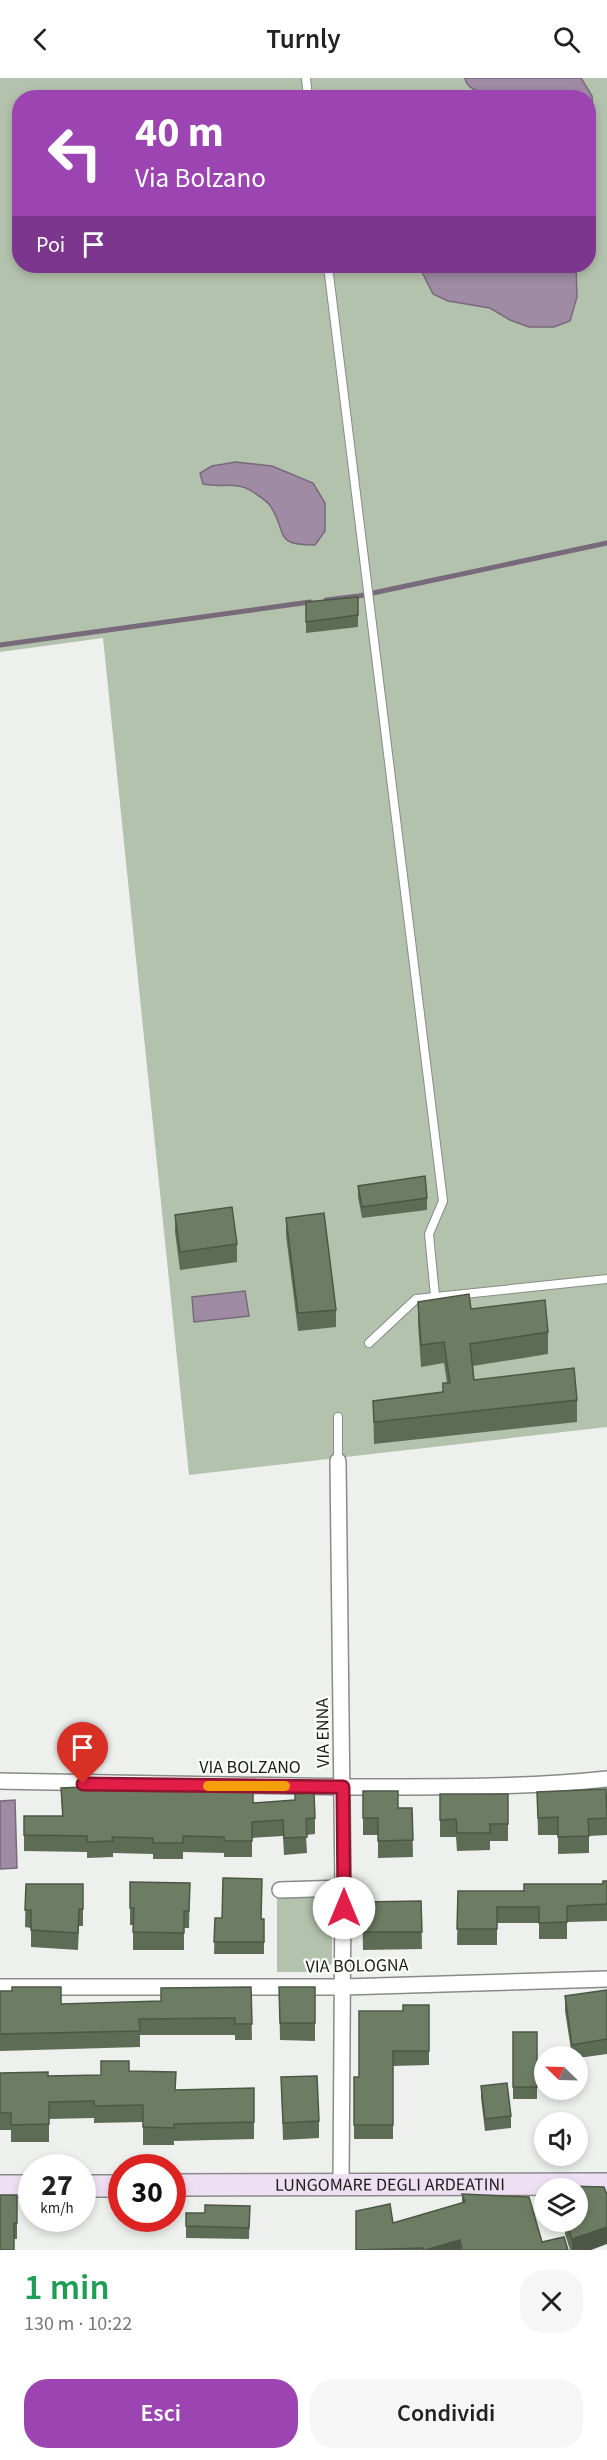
<!DOCTYPE html>
<html lang="it">
<meta charset="utf-8">
<style>
body{margin:0;font-family:"Source Sans 3",sans-serif;background:#f6f6f6;color:#222;height:100vh;display:flex;flex-direction:column;font-size:22px;white-space:nowrap}
*{box-sizing:border-box;margin:0}
p{font-size:20px;color:#767676}
.icon{flex:none;width:33px;height:33px;fill:none;stroke:currentColor;stroke-width:2;stroke-linecap:round;stroke-linejoin:round}
.map{position:relative;height:2172px;overflow:hidden}
.panel{display:flex;flex-direction:column;background:#fff;flex:1}
.panel>*{flex:none}
.hud{position:absolute;left:12px;top:12px;width:584px;height:183px;border-radius:24px;box-shadow:0 3px 9px #0003;background:#9c44b1;color:#fff;overflow:hidden}
.needle{width:39px;rotate:293deg}
.controls{position:absolute;left:534px;top:1968px;display:grid;gap:12px}
.controls a{display:grid;place-items:center;width:54px;height:54px;border-radius:50%;background:#fff;box-shadow:0 3px 9px #0003;font-size:30px}
.speed{position:absolute;left:18px;top:2076px;display:flex;gap:12px;font-size:30px;font-weight:700;text-align:center}
.speed>*{display:grid;place-content:center;width:78px;height:78px;border-radius:50%;background:#fff;box-shadow:0 3px 9px #0003;line-height:1}
.speed small{font-size:15px;font-weight:400}
.speed .limit{border:9px solid #d22;background:#fff;color:#111}
.pin{position:absolute;display:grid;place-items:center;width:51px;height:51px;color:#fff;margin:-62px -26px;border-radius:50% 50% 50% 0;rotate:-45deg;box-shadow:0 0 6px #0007}
.pin .icon{rotate:45deg}
.me{position:absolute;width:66px;margin:-33px;rotate:0deg;stroke-linejoin:round;filter:drop-shadow(0 0 4px #0008)}
.turn{display:flex;align-items:center;gap:21px;height:126px;padding:0 24px;font-size:27px}
.turn .icon{width:78px;height:78px;stroke-width:2.5}
.turn b{display:block;font-size:42px;line-height:51px}
.then{display:flex;align-items:center;height:57px;padding:0 24px;background:#0003;gap:12px;font-size:22px}
.round{display:grid;place-items:center;flex:none;width:63px;height:63px;border-radius:24px;background:#f6f6f6}
.summary{display:flex;align-items:center;justify-content:space-between;height:102px;padding:0 24px}
h1{font-size:36px;font-weight:600;line-height:45px;color:#1e9e55}
.button{display:flex;gap:12px;margin-top:auto;padding:12px 24px}
.button a{flex:1;height:69px;border-radius:24px;background:#9c44b1;color:#fff;font-size:24px;font-weight:600;line-height:69px;text-align:center}
.button a+a{background:#f6f6f6;color:#222}
header{display:flex;justify-content:space-between;align-items:center;height:78px;padding:0 24px;background:#fff;font-size:27px;font-weight:600}
.map>svg:first-child{display:block}
.green{fill:#b3c2ac;fill-rule:evenodd}
.water{fill:#9f8ba4;stroke:#786a7b;stroke-width:1.5}
.lines{fill:none;stroke-linecap:round;stroke-linejoin:round}
.stream{stroke:#786a7b;stroke-width:5}
.service-casing{stroke:#898b88;stroke-width:10}
.minor-casing{stroke:#898b88;stroke-width:18}
.secondary-casing{stroke:#898b88;stroke-width:24}
.service{stroke:#fff;stroke-width:8}
.minor{stroke:#fff;stroke-width:15}
.secondary{stroke:#efdff3;stroke-width:21}
.wall{fill:#5d6c55}
.shaded-wall{fill:#4c5845}
.building{fill:#6c7d63;stroke:#4c5845;stroke-width:1.5}
.route-casing{stroke:#92132f;stroke-width:15}
.route{stroke:#e11d48;stroke-width:10}
.slow{stroke:#f59e0b;stroke-width:10}
.labels{text-anchor:middle;dominant-baseline:central;stroke-width:4.5;stroke-linejoin:round;paint-order:stroke}
.street-label{font-size:18px;fill:#1c1d1b;stroke:#fbfefa}
</style>
<header><svg class="icon" aria-label="back" viewBox="0 0 24 24"><path d="M15 5l-7 7 7 7"/></svg>Turnly<svg class="icon" aria-label="search" viewBox="0 0 24 24"><circle cx="10" cy="10" r="6"/><path d="M15 15l6 6"/></svg></header>
<div class="map">
<svg width="607" height="2172" viewBox="0 0 607 2172">
<rect width="100%" height="100%" fill="#eef0ed"/>
<!-- green -->
<g class="green">
<path d="M0,0H607V1349L189,1397L103,560L0,574ZM20,20H588V188H20Z"/>
<path d="M332,1816V1885L324,1894H277V1817Z"/>
</g>
<!-- water -->
<g class="water">
<path d="M465,0H581L592,18L595,57L588,72V20L483,19L482,15C475,12 466,9 465,0Z"/>
<path d="M419,188H576L577,219L570,243L554,249H529L510,242L490,230L448,223L433,216Z"/>
<path d="M236,384L272,388L313,405L325,425V453L315,467C273,467 288,456 271,429C268,423 259,418 253,414C237,403 221,410 203,406L200,395L212,388Z"/>
<path d="M245,1213L249,1238L194,1244L192,1219Z"/>
<path d="M15,1722L17,1790L0,1791V1723Z"/>
</g>
<g class="lines">
<!-- stream -->
<g class="stream">
<path d="M326,522L359,518L607,465"/>
<path d="M0,567L310,524"/>
</g>
<!-- service casing -->
<g class="service-casing">
<g id="service">
<path d="M306,0L308,20"/>
<path d="M328,188L443,1123L429,1156L435,1218"/>
<path d="M369,1265L416,1221L607,1201"/>
<path d="M338,1339V1383"/>
</g>
</g>
<!-- minor casing -->
<g class="minor-casing">
<g id="minor">
<path d="M338,1383L343,1810L341,2106"/>
<path d="M0,1703C117,1706 234,1708 352,1709C436,1709 523,1710 607,1701"/>
<path d="M280,1812L343,1810"/>
<path d="M0,1909H344L607,1901"/>
</g>
</g>
<!-- secondary casing -->
<g class="secondary-casing">
<g id="secondary">
<path id="s1" d="M172,2107L607,2106"/>
<path d="M0,2108H32"/>
<path d="M82,2108H122"/>
</g>
</g>
<!-- service -->
<use href="#service" class="service"/>
<!-- minor -->
<use href="#minor" class="minor"/>
<!-- secondary -->
<use href="#secondary" class="secondary"/>
</g>
<!-- wall -->
<g class="wall">
<path d="M358,519V549L306,555V544Z"/>
<path d="M358,1108L427,1120V1132L362,1140L358,1119Z"/>
<path d="M175,1137L237,1166V1184L180,1192L175,1154Z"/>
<path d="M286,1140L336,1232V1249L298,1253L286,1157Z"/>
<path d="M418,1224L471,1231L548,1254V1276L473,1288L474,1302L577,1322V1344L374,1366L373,1323L443,1314V1305H447L444,1285L421,1289L418,1245Z"/>
<path d="M61,1710H110L183,1713L253,1724L315,1740V1756L306,1757L307,1775L284,1777L283,1758L252,1760V1779H224V1775L183,1774V1781H153V1776L113,1775V1779L87,1780V1774L24,1773V1738H62Z"/>
<path d="M363,1713L398,1730H412L413,1779L378,1780V1757H363Z"/>
<path d="M537,1714L607,1736V1757L589,1758V1775L558,1776V1757H538Z"/>
<path d="M440,1716H508V1763H490V1772L457,1773L456,1759H440Z"/>
<path d="M607,1803V1843L567,1844V1861H539V1845H497V1867H457L458,1813H524L603,1806Z"/>
<path d="M130,1804L190,1805L189,1850H184V1872H133V1847H130Z"/>
<path d="M26,1806H83V1848H79L78,1872L31,1869V1850L25,1849Z"/>
<path d="M421,1823L422,1871L363,1872L362,1824Z"/>
<path d="M215,1840L264,1841V1876H214Z"/>
<path d="M251,1909L252,1962H235V1957H140V1969L0,1973V1913L61,1926L161,1923Z"/>
<path d="M279,1909H315V1963L280,1962Z"/>
<path d="M607,1912V1976L578,1980V1978H572L565,1933V1918Z"/>
<path d="M429,1927V1987L393,1988V2061H354V1999H359L403,1933Z"/>
<rect x="513" y="1954" width="24" height="67"/>
<path d="M129,1993L176,2012L254,2010V2061L174,2063V2067H143V2044L94,2045V2040L49,2041V2064H11V2052H0V1995L48,1998L101,1997Z"/>
<path d="M281,1999L319,2043V2060L283,2062Z"/>
<path d="M481,2008L511,2038V2050L485,2053L481,2020Z"/>
<path d="M462,2116L542,2164L568,2172H356L393,2145L462,2125Z"/>
<path d="M17,2117V2161H14L0,2172Z"/>
<path d="M250,2128L249,2161L186,2160V2135H205Z"/>
<path d="M565,2144H578L591,2172H570L565,2156Z"/>
</g>
<!-- shaded-wall -->
<g class="shaded-wall">
<path d="M607,2149V2166L591,2172H572V2161Z"/>
<path d="M460,2162V2172H425Z"/>
</g>
<!-- building -->
<g class="building">
<path d="M358,519V537L306,544V524Z"/>
<path d="M425,1098L427,1120L362,1129L358,1108Z"/>
<path d="M232,1129L237,1166L180,1174L175,1137Z"/>
<path d="M324,1135L336,1232L298,1235L286,1140Z"/>
<path d="M469,1216L471,1231L545,1222L548,1254L470,1266L474,1302L574,1290L577,1322L374,1344L373,1323L443,1314V1305H450L444,1264L421,1267L418,1224Z"/>
<path d="M157,1704H184L183,1713H224V1710H253V1725L295,1722V1716L314,1715L315,1740L306,1741L307,1759L284,1760L283,1742L252,1744V1763H224V1759L183,1758V1765H153V1760L112,1759L113,1763L87,1764V1758L24,1757V1738H63L61,1710L84,1709L83,1706L110,1705V1710H157Z"/>
<path d="M606,1711L607,1740L588,1741L589,1758L558,1759V1739L538,1740L537,1714Z"/>
<path d="M363,1713H398V1730H412L413,1762L378,1763V1740H363Z"/>
<path d="M440,1716H508V1746H490V1755H457L456,1741L440,1742Z"/>
<path d="M223,1800L262,1801L261,1841H264V1864H214L215,1840H222Z"/>
<path d="M603,1803H607V1826L567,1828V1844L539,1845V1829H497V1851H457L458,1813H524V1806H603Z"/>
<path d="M130,1804L190,1805L189,1833H184V1855L133,1854L134,1830H130Z"/>
<path d="M26,1806H83V1831H79L78,1855L31,1852V1832H25Z"/>
<path d="M421,1823L422,1854H363L362,1824Z"/>
<path d="M12,1909H61V1926L161,1923V1910L251,1909L252,1946H235V1940L139,1941L140,1953L0,1956V1913H12Z"/>
<path d="M279,1909H315V1945H280Z"/>
<path d="M607,1912V1961L572,1967L565,1918Z"/>
<path d="M403,1927H429V1973H393V2047H354V1999H359V1933H403Z"/>
<rect x="513" y="1954" width="24" height="55"/>
<path d="M101,1983H129V1993L176,1994L175,2012L254,2010V2044L174,2046V2050L143,2049V2027L94,2028V2023L49,2024V2046L11,2047V2035H0V1995L48,1994V1998L101,1997Z"/>
<path d="M317,1998L319,2043L283,2045L281,1999Z"/>
<path d="M507,2005L511,2038L485,2041L481,2008Z"/>
<path d="M565,2108L604,2109L607,2117V2149L572,2161L566,2144H578V2110H565Z"/>
<path d="M462,2116L529,2119L542,2164L564,2159L568,2172H462L460,2162L425,2172H424L423,2170L356,2172V2133L390,2126L393,2145L465,2124Z"/>
<path d="M0,2117H17V2145H14V2172H0Z"/>
<path d="M205,2127L250,2128L249,2150L186,2148V2135H205Z"/>
</g>
<g class="lines">
<!-- route casing -->
<g class="route-casing">
<path id="route" d="M83,1706L343,1709L344,1830"/>
</g>
<!-- route -->
<use href="#route" class="route"/>
<!-- slow -->
<path class="slow" d="M208,1708H285"/>
</g>
<g class="labels">
<!-- street labels -->
<g class="street-label">
<text transform="translate(323 1655) rotate(-91)">VIA ENNA</text>
<text x="250" y="1689">VIA BOLZANO</text>
<text transform="translate(357 1888) rotate(-1)">VIA BOLOGNA</text>
<text stroke="none"><textPath href="#s1" startOffset="218">LUNGOMARE DEGLI ARDEATINI</textPath></text>
</g>
</g>
</svg>
<div class="controls">
<a><svg class="needle" viewBox="-14 -14 28 28"><path d="M0-13l5 13h-10z" fill="#e53935"/><path d="M0 13l5-13h-10z" fill="#767676"/></svg></a>
<a><svg class="icon" aria-label="sound" viewBox="0 0 24 24"><path d="M4 9h4l5-4v14l-5-4H4zM17 9q2 3 0 6"/></svg></a>
<a><svg class="icon" aria-label="layers" viewBox="0 0 24 24"><path d="M12 4l9 5-9 5-9-5zM3 14l9 5 9-5"/></svg></a>
</div>
<div class="speed"><div>27<small>km/h</small></div><div class="limit">30</div></div>
<div class="pin" style="left:83px;top:1706px;background:#d93025"><svg class="icon" aria-label="arrive" viewBox="0 0 24 24"><path d="M6 21V4h12l-3 4 3 4H6"/></svg></div>
<svg class="me" style="left:344px;top:1830px" viewBox="-20 -20 40 40"><circle r="19" fill="#fff"/><path d="M0-13L10 11 0 6-10 11z" fill="#e11d48"/></svg>
<div class="hud">
<div class="turn"><svg class="icon" aria-label="left" viewBox="0 0 24 24"><path d="M17 20v-9H6M10 6l-5 5 5 5"/></svg><div><b>40 m</b>Via Bolzano</div></div>
<div class="then">Poi<svg class="icon" aria-label="arrive" viewBox="0 0 24 24"><path d="M6 21V4h12l-3 4 3 4H6"/></svg></div>
</div>
</div>
<section class="panel">
<div class="summary"><div><h1>1 min</h1><p>130 m · 10:22</p></div><a class="round"><svg class="icon" aria-label="close" viewBox="0 0 24 24"><path d="M6 6l12 12M18 6L6 18"/></svg></a></div>
<div class="button"><a>Esci</a><a>Condividi</a></div>
</section>
